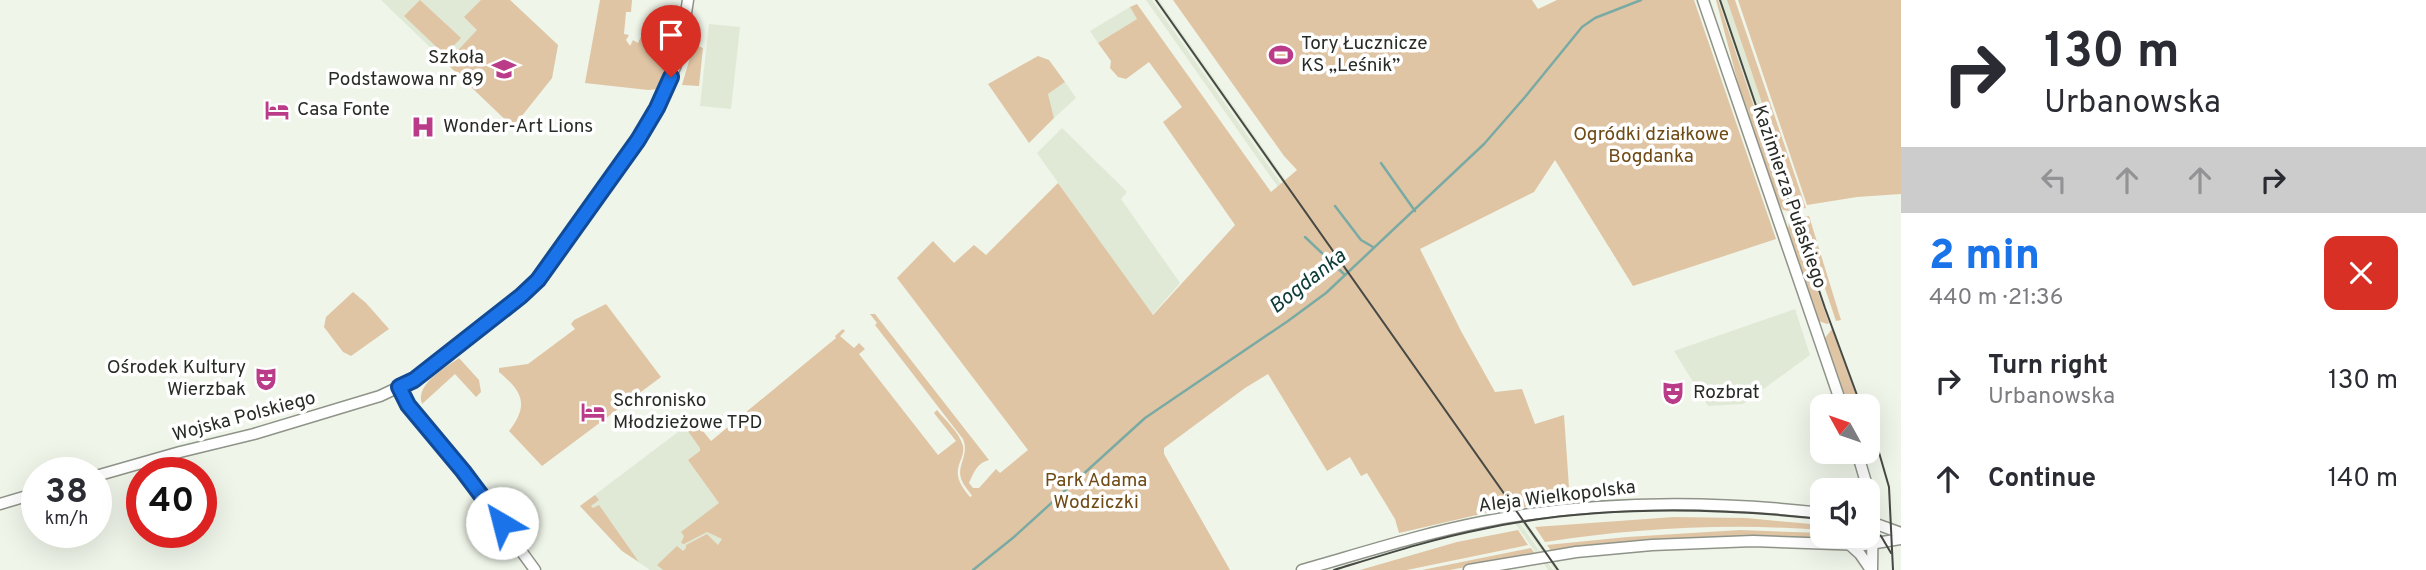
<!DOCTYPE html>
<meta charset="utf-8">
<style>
body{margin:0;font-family:Overpass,sans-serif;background:#f7f7f7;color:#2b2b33;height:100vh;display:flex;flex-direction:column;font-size:26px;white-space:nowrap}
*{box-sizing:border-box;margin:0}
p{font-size:23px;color:#7c7c81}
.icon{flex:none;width:38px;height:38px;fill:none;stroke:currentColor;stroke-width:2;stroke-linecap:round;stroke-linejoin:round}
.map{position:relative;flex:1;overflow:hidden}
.drawer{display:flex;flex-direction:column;background:#fff;width:525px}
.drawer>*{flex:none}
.hud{background:#fff;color:#2b2b33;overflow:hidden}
.needle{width:46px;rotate:310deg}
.tools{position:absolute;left:1810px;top:394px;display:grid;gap:14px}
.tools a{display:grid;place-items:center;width:70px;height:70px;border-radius:14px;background:#fff;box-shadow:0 7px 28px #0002;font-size:35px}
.speed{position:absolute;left:21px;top:457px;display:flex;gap:14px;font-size:35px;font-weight:700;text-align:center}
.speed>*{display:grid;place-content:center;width:91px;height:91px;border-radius:50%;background:#fff;box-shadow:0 7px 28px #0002;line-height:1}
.speed small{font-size:18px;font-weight:400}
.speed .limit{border:10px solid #d22;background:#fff;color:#111}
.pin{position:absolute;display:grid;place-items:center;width:60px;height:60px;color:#fff;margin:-72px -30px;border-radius:50% 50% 50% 0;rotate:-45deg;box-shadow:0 0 7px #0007}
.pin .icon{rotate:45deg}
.me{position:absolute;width:77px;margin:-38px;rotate:323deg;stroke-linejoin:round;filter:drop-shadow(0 0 5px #0008)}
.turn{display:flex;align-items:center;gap:24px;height:147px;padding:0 28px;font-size:32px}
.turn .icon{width:91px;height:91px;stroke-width:2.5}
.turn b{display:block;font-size:49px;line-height:60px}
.lanes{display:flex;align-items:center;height:66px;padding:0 28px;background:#0003;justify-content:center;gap:35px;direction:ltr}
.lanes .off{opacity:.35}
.round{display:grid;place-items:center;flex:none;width:74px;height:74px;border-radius:14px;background:#f7f7f7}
.overview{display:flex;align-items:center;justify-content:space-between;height:119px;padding:0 28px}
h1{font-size:42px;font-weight:800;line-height:52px;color:#1a73e8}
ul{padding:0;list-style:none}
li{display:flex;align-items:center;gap:21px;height:98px;padding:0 28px}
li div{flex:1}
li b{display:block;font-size:26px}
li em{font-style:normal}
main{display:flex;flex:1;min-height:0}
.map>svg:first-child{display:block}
.built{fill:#e0e9d6}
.green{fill:#e0c5a5}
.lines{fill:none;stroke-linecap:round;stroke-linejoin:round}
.stream{stroke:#79aaa3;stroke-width:2.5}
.tertiary-casing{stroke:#8f9489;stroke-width:13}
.tertiary{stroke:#fff;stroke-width:10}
.tram{stroke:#474a44;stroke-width:2}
.route-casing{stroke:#114b97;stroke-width:18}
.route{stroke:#1a73e8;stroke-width:12}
.labels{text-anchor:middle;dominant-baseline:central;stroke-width:7;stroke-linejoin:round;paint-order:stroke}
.poi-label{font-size:19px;fill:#282b26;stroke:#fff;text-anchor:start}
.park-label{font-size:19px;fill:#6f4a14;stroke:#fff}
.street-label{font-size:19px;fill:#282b26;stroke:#fff}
.water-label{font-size:21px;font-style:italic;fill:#0b3a35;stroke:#fff}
</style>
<main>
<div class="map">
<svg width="1901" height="570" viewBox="0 0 1901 570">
<rect width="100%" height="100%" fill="#eff5e9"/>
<!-- built -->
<g class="built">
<path d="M381,0H510L558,45L552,78L513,127Z"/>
<path d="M1146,0H1152L1553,570H1548Z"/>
<path d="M1154,0H1159L1560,570H1555Z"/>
<path d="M1718,0H1727L1798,209L1789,211Z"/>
<path d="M1130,7L1137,19L1098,43L1090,31Z"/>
<path d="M709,24L740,27L731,109L700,106Z"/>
<path d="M1065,82L1076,98L1054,118L1048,94Z"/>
<path d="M1062,128L1127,192L1121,199L1180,283L1152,315L1037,153Z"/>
<path d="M1801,217L1819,272L1812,275L1792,219Z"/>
<path d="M1795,309L1810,355L1743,404L1708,406L1674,351Z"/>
<path d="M694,420L807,570H650L622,551L580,506Z"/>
</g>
<!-- green -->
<g class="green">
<path d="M420,0L461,38L445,55L404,16Z"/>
<path d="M481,0H510L558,45L552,78L513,127L446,63L477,30L464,17Z"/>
<path d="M600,0H632L631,12H626L624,34L629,35L626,40L630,46L633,40L638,43L643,32L647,29L676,31L669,61L658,89L648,90L585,83Z"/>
<path d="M1173,0H1532L1538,9L1557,0H1694L1776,239L1633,286L1555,160L1534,192L1420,249L1461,331L1495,392L1522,389L1535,424L1564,415L1570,502L1494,511L1399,533L1395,519L1367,473L1361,476L1350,457L1327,471L1268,374L1245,388L1164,448V454L1230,570H663L657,565L677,546L683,551L686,548V545L707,534L718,545L722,539L707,532L684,544L681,543L684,536L681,532L719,503L688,460L700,451V448L685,427L694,420L711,441L836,338L835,336L843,329L845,331L840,336L854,348L859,343L865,349L859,354L938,455L956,441L934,413L937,410C945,420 960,433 963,446C964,452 962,457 960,462C954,477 961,486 970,497L972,496C969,491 964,486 962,481C955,466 970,456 963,439L875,325L877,323L870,314H875L989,460C977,463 974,472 969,483L973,488H979L996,469L1000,473L1028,450L897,278L933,241L954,263L974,245L986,255L1058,183L1153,315L1235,225L1163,122L1182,107L1149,62L1126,79L1118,77L1110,68L1111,61L1098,43L1137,19L1130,7L1137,4L1271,192L1297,170L1284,156Z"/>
<path d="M1716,0H1718L1789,211L1783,210L1779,204L1738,83Z"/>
<path d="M1727,0H1735L1806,208L1798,209Z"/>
<path d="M1738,0H1901V194L1857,197L1807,205Z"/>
<path d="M696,45L703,48L699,86L682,85L693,47Z"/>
<path d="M1038,56L1049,60L1065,82L1048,94L1054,118L1029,143L988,84Z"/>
<path d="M1809,216L1841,320L1836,321L1801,217Z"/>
<path d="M1792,219L1829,323L1827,324L1819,321L1788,229L1789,221Z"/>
<path d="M353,292L366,303L389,329L351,356L343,352L324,327L326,317Z"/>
<path d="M606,304L661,377L542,466L509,431C529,405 523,392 499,372V368L528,364L575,329L571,324L574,320Z"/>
<path d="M1832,329L1860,406H1849L1825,338Z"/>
<path d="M459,358L479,380L481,392L476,397L455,374L422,404C415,384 445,368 459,358Z"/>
<path d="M595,495L599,500L591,506L593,508L599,505L639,562L622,551L580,506Z"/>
<path d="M1674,517L1746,518L1822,525V530C1730,523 1636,528 1545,542L1535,527Z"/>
<path d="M1518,530L1528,545L1407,570H1360L1457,542Z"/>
<path d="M1740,530L1822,533V536H1844L1847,538V541L1551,551L1547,545L1627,537Z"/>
<path d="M1531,548L1535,554L1450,570H1422Z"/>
</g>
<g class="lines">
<!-- stream -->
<g class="stream">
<path d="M1381,163L1415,211"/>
<path d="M1335,206L1361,240L1373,247"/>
<path d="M1305,237L1345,275"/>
<path d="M973,570L1014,537L1145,418L1288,321L1326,293L1484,144L1525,97L1582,27L1595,18L1641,0"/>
</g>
<!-- tertiary casing -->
<g class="tertiary-casing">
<g id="tertiary">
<path d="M1703,0L1842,406"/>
<path d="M399,387L409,406L463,471L535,570"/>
<path d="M1857,452L1873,506L1872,570"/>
<path d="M96,476L180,452L254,434L380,396L414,380L521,296L549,266L638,140L657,108L676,65L682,39L688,0"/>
<path d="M0,504L37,493"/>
<path d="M1868,521L1901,533"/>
<path d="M1850,545L1860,554L1871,570"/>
<path d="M1302,570C1362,553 1421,534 1482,522C1595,500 1708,500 1822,513"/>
<path d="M1469,570L1576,552L1652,545L1753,541L1864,545L1901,539"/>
</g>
</g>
<!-- tertiary -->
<use href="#tertiary" class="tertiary"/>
<!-- tram -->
<g class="tram">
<path d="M1156,0L1558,570"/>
<path d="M1720,0L1825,308L1861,406"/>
<path d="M1867,411L1889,487L1893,570"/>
<path d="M1867,527L1881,536L1891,553"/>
<path d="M1334,570C1383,555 1432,539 1483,529C1594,505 1710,507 1822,519"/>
</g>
</g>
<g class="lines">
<!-- route casing -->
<g class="route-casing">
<path id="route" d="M502,523L463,471L408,405L399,387L414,380L521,296L538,280L638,140L657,108L671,77"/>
</g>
<!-- route -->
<use href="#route" class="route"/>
</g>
<!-- icons -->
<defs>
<g id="stadium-bare" transform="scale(1.89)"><path d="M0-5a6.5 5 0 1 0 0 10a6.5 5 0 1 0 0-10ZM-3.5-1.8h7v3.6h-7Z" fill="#ba3c89" stroke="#fff" stroke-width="2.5" paint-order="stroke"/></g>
<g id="school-bare" transform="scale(1.89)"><path d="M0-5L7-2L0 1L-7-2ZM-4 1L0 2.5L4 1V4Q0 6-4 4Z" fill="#ba3c89" stroke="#fff" stroke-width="2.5" paint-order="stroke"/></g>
<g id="hotel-bare" transform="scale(1.89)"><path d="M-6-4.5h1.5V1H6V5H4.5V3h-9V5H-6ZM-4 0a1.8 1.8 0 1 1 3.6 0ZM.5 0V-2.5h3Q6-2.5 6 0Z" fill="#ba3c89" stroke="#fff" stroke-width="2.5" paint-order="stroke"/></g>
<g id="hospital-bare" transform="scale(1.89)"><path d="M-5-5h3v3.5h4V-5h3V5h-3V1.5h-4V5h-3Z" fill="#ba3c89" stroke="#fff" stroke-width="2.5" paint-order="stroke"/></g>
<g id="theatre-bare" transform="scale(1.89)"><path d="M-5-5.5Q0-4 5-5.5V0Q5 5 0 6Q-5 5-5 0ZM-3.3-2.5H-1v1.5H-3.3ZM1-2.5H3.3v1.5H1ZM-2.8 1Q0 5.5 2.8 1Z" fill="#ba3c89" stroke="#fff" stroke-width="2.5" paint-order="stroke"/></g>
</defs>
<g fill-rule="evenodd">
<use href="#stadium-bare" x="1281" y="55"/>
<use href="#school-bare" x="504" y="69"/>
<use href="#hotel-bare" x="277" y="110"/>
<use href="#hospital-bare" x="423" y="127"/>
<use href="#theatre-bare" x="266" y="379"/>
<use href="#theatre-bare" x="1673" y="393"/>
<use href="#hotel-bare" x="593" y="412"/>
</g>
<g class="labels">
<!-- poi labels -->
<g class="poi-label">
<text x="1301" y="44">Tory Łucznicze<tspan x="1301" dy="22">KS „Leśnik”</tspan></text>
<text x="484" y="58" text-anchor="end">Szkoła<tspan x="484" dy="22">Podstawowa nr 89</tspan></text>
<text x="297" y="110">Casa Fonte</text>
<text x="443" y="127">Wonder-Art Lions</text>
<text x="246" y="368" text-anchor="end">Ośrodek Kultury<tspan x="246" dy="22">Wierzbak</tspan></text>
<text x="1693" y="393">Rozbrat</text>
<text x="613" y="401">Schronisko<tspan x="613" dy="22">Młodzieżowe TPD</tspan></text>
</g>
<!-- park labels -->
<g class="park-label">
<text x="1651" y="135">Ogródki działkowe<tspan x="1651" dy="22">Bogdanka</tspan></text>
<text x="1096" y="481">Park Adama<tspan x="1096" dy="22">Wodziczki</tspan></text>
</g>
<!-- street labels -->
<g class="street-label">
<text transform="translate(1789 197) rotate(71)">Kazimierza Pułaskiego</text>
<text transform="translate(244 417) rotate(-15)">Wojska Polskiego</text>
<text transform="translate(1557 497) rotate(-7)">Aleja Wielkopolska</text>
</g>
<!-- water labels -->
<g class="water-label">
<text transform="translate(1308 282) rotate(-38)">Bogdanka</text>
</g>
</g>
</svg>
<div class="tools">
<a><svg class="needle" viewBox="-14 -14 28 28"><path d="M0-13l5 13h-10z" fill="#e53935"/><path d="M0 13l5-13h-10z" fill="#7c7c81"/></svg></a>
<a><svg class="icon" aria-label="sound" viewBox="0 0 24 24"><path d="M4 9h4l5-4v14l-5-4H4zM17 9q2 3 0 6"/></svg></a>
</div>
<div class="speed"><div>38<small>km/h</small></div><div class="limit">40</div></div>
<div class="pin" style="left:671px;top:77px;background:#d93025"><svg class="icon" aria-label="arrive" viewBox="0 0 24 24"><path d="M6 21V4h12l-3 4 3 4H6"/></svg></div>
<svg class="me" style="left:502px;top:523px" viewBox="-20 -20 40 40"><circle r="19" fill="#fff"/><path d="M0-13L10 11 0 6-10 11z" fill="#1a73e8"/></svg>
</div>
<section class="drawer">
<div class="hud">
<div class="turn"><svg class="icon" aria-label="right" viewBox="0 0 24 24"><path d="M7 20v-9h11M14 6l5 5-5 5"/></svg><div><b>130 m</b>Urbanowska</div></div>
<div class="lanes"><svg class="icon off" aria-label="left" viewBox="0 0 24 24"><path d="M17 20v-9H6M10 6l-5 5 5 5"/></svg><svg class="icon off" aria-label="ahead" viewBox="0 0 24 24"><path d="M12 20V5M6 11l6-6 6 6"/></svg><svg class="icon off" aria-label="ahead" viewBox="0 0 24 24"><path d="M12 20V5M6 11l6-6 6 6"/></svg><svg class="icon" aria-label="right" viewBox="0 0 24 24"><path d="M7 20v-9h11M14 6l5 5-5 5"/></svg></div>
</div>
<div class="overview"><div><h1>2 min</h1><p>440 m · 21:36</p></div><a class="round" style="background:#d93025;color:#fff"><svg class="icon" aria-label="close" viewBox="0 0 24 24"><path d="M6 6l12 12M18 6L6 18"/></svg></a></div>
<ul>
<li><svg class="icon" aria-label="right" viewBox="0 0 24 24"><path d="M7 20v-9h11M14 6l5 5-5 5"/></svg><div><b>Turn right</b><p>Urbanowska</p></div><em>130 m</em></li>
<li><svg class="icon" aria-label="ahead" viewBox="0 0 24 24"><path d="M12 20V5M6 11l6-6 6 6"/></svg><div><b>Continue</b></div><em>140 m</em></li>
</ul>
</section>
</main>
